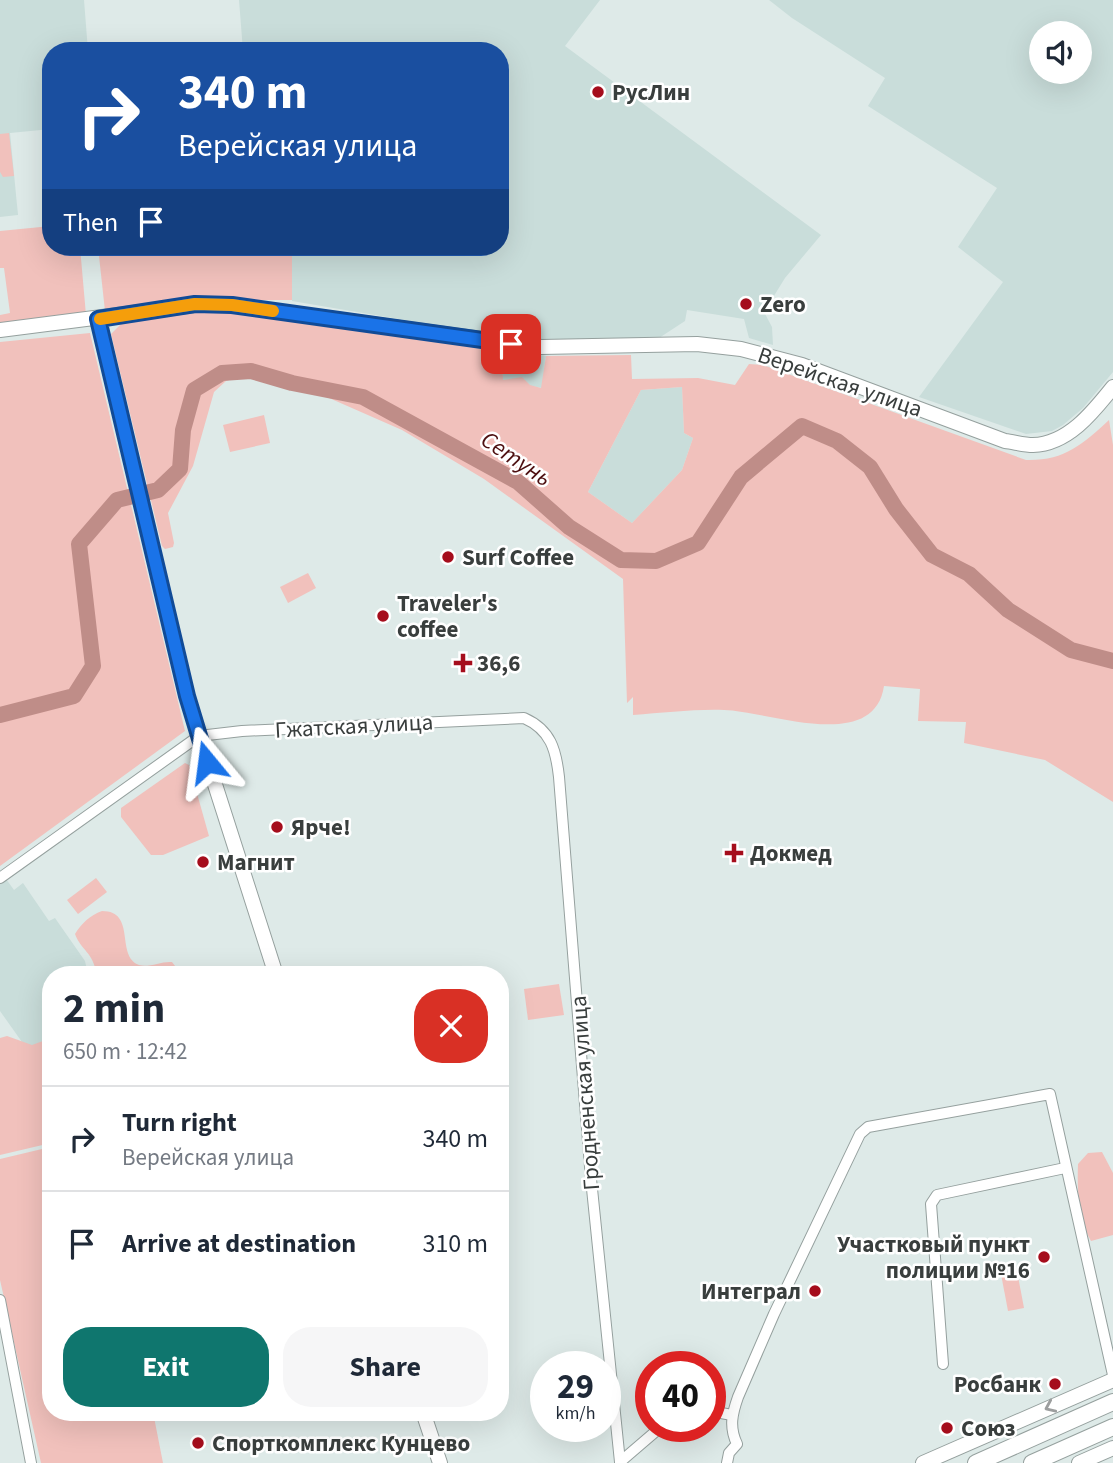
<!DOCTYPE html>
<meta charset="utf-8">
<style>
body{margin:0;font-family:"Source Sans 3",sans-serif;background:#f6f6f7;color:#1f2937;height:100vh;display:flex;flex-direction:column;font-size:26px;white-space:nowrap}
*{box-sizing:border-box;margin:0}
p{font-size:23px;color:#747a83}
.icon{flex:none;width:38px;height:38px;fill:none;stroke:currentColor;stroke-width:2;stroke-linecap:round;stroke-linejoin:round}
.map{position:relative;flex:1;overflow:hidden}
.drawer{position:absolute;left:42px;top:966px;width:467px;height:455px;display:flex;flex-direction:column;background:#fff;border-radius:28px;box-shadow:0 7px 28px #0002}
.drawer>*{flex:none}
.top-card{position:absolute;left:42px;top:42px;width:467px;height:214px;border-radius:28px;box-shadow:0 7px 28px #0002;background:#1a4fa0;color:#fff;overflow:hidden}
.controls{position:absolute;left:1029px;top:21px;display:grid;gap:14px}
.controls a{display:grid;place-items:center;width:63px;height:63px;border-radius:50%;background:#fff;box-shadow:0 7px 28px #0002;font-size:35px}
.speed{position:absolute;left:530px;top:1351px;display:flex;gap:14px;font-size:35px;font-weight:700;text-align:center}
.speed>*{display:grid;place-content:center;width:91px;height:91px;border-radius:50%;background:#fff;box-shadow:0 7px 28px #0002;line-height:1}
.speed small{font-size:18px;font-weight:400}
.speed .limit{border:10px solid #d22;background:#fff;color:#111}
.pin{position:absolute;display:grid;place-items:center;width:60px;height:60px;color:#fff;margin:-30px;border-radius:14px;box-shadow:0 4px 10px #0006}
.me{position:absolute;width:77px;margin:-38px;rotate:344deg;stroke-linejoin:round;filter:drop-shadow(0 0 5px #0008)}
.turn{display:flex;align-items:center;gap:24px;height:147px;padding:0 21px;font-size:32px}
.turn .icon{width:91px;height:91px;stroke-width:2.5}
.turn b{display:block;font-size:49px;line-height:60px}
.then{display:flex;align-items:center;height:66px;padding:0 21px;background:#0003;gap:14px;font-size:26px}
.round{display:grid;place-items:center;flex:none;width:74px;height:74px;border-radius:28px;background:#f6f6f7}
.head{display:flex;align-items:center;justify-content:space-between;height:119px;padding:0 21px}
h1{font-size:42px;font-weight:700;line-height:52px}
.primary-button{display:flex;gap:14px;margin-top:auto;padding:14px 21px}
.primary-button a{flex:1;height:80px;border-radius:28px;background:#0f766e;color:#fff;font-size:28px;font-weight:700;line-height:80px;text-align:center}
.primary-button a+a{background:#f6f6f7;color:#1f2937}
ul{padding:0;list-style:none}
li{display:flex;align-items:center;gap:21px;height:105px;padding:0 21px;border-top:2px solid #e0e1e3}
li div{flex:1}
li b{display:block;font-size:26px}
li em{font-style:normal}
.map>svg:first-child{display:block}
.built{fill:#c9ddda;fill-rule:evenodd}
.green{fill:#f1c1bc;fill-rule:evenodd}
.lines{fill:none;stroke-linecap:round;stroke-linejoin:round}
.river{stroke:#bf8d88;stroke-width:16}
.street-casing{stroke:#95a09e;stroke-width:12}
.secondary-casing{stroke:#95a09e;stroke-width:16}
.primary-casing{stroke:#95a09e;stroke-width:18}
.street{stroke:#fff;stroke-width:10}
.secondary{stroke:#fff;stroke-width:14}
.primary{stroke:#fff;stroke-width:16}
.oneway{stroke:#9c9e9e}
.route-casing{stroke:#114b97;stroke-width:18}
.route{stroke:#1a73e8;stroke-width:12}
.slow{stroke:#f59e0b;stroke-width:12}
.poi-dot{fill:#a50d1c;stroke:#fff;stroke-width:2.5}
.labels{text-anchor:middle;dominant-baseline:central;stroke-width:5;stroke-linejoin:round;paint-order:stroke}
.poi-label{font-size:23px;font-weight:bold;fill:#393e3d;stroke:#fff;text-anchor:start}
.street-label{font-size:23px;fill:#393e3d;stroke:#fff}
.water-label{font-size:24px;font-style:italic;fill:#4d0f10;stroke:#fff}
</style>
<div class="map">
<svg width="1113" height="1463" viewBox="0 0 1113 1463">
<rect width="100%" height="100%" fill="#deeae8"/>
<!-- built -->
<g class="built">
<path d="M0,0H84L88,51H51V129L10,133L18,215L0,217Z"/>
<path d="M239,0H600L565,46L821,235L785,278L764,312L772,327L773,345L749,338L744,319L687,310L685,321L659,338L543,340L499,336L292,301V247H500V51H243Z"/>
<path d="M769,0H1113V372L1083,408L1063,425L1052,431L1026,434L919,397L1003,282L958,247L997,188L868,106L885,78L792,18ZM1080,33V72H1041V33Z"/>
<path d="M502,350L546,356L542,388L503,381Z"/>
<path d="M682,387L684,433L693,438L682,470L632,523L588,492L641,390Z"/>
<path d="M6,879L14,890L23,883L49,921L55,918L85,961L88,975H51V1064L39,1066L0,1011V884Z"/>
</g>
<!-- green -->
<g class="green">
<path d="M9,133L14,176L3,177L0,172V134Z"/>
<path d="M51,226V247H80L86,315L0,324V315L10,313L4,268H0V231Z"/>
<path d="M98,247H292V300H195L105,311Z"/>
<path d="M195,312L232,313L502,350L503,380L522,377L530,385L541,388L546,356L631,355L632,379L698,378L735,385L749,364L763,365L1026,460C1064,461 1082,445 1109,420L1113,445V802L1045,760L964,743L966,722L918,721L920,689L884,686C874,754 768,711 724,710C694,709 663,713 633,715V697L627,703L623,579L484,479L402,430L320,394L252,378L239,377L226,381L214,392L193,466L168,513L174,543L173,547L165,549L162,546L111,334L123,322ZM682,387L684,433L693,438L682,470L632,523L588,492L641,390Z"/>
<path d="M90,333L185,731L0,866V342Z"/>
<path d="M264,415L270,443L230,452L223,425Z"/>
<path d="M308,573L316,588L288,603L280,587Z"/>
<path d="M185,763L189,765L209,836L163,855H151L121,817V808Z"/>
<path d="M96,878L107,892L78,914L67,900Z"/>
<path d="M102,911C137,911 115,956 139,965C149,968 161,961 172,962L182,975H97C92,950 82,952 75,934C81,924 90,915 102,911Z"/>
<path d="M559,984L564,1015L528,1020L524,989Z"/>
<path d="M7,1036L32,1045L51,1038V1143L0,1155V1038Z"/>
<path d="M42,1149L51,1171V1412H153L163,1463H41L0,1280V1159Z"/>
<path d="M1102,1152L1113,1173V1235L1091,1241C1078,1219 1077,1189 1078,1164L1088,1153Z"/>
<path d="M1017,1271L1024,1308L1008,1311L1001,1274Z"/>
</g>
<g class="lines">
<!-- river -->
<path class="river" d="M0,715L74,696L93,666L79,544L117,500L158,490L180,469L183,430L194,390L222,373L251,371L292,383L363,397L518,482L569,527L621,560L656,561L698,543L741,477L802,426L837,441L870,467L896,509L932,555L969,574L1008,610L1071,650L1113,661"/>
<!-- street casing -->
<g class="street-casing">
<g id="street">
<path d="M0,878L199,736L242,731L524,718C551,730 556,750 559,777L591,1179L620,1462L662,1426"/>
<path d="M0,1300L31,1463"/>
<path d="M943,1364L931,1204L937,1195L1065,1168"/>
<path d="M710,1411L732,1415"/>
<path d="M727,1463L729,1453L737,1444C729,1427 732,1414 738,1397L774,1314L860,1134L868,1127L1050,1094L1113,1375"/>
</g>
</g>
<!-- secondary casing -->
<g class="secondary-casing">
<g id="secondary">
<path d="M98,319L187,697L276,975"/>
<path d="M0,330L195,305H232L541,347L697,344L741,349L802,365L1005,441C1014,442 1024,445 1033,445C1068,444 1093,412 1113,387"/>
<path d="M423,1412L440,1463"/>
<path d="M923,1463L1113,1380"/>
<path d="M1079,1463L1113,1448"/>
</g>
</g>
<!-- primary casing -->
<g class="primary-casing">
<g id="primary">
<path d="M976,1463L1113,1402"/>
<path d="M1032,1463L1113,1427"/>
</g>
</g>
<!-- street -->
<use href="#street" class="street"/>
<!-- secondary -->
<use href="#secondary" class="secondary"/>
<!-- primary -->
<use href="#primary" class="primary"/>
</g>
<!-- one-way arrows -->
<defs><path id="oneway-chevron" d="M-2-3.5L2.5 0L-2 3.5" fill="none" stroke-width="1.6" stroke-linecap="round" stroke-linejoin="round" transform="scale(1.75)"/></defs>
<use class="oneway" href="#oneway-chevron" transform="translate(1050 1407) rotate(156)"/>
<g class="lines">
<!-- route casing -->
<g class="route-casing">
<path id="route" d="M207,762L187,696L98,319L195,304L232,305L511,344"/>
</g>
<!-- route -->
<use href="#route" class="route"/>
<!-- slow -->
<path class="slow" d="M100,319L195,304L232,305L273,311"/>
</g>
<!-- markers -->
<g class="poi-dot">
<circle cx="598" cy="92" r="7"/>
<circle cx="746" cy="304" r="7"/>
<circle cx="448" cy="557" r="7"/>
<circle cx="383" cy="616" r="7"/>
<path d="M459.5 652.5h7v7h7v7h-7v7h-7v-7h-7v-7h7z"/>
<circle cx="277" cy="827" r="7"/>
<path d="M730.5 842.5h7v7h7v7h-7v7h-7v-7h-7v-7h7z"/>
<circle cx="203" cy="862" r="7"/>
<circle cx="1044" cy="1257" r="7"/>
<circle cx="815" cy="1291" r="7"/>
<circle cx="1055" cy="1384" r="7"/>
<circle cx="947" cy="1428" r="7"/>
<circle cx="198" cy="1443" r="7"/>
</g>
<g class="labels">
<!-- poi labels -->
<g class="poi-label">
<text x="612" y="92">РусЛин</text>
<text x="760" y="304">Zero</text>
<text x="462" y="557">Surf Coffee</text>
<text x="397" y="603">Traveler's<tspan x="397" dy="26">coffee</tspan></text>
<text x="477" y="663">36,6</text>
<text x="291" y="827">Ярче!</text>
<text x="750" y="853">Докмед</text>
<text x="217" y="862">Магнит</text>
<text x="1030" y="1244" text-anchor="end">Участковый пункт<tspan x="1030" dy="26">полиции №16</tspan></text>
<text x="801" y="1291" text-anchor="end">Интеграл</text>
<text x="1041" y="1384" text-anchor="end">Росбанк</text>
<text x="961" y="1428">Союз</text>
<text x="212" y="1443">Спорткомплекс Кунцево</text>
</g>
<!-- street labels -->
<g class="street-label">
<text transform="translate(840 382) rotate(19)">Верейская улица</text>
<text transform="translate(354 726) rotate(-3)">Гжатская улица</text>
<text transform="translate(585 1093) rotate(-94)">Гродненская улица</text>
</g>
<!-- water labels -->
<g class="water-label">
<text transform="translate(516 459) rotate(34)">Сетунь</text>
</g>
</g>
</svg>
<div class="controls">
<a><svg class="icon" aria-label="sound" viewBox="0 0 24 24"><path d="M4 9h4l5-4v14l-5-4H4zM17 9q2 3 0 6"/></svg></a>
</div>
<div class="speed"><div>29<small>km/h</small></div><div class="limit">40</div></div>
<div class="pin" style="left:511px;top:344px;background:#d93025"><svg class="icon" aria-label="arrive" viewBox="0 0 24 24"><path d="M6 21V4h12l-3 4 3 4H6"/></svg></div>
<svg class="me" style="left:207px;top:762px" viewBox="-20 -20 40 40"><path d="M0-17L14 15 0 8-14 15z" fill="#1a73e8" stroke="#fff" stroke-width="4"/></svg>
<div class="top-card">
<div class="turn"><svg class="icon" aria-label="right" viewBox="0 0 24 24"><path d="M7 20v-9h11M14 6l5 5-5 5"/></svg><div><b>340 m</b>Верейская улица</div></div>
<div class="then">Then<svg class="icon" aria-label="arrive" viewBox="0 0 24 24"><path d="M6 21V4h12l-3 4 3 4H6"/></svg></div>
</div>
<section class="drawer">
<div class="head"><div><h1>2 min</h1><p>650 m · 12:42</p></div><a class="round" style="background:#d93025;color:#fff"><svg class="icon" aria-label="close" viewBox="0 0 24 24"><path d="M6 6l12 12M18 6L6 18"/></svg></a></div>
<ul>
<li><svg class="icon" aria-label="right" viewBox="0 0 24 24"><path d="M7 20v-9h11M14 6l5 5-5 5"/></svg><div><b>Turn right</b><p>Верейская улица</p></div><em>340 m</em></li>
<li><svg class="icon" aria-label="arrive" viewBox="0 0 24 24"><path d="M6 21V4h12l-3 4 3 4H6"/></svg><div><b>Arrive at destination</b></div><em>310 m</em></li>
</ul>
<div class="primary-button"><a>Exit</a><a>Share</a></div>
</section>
</div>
